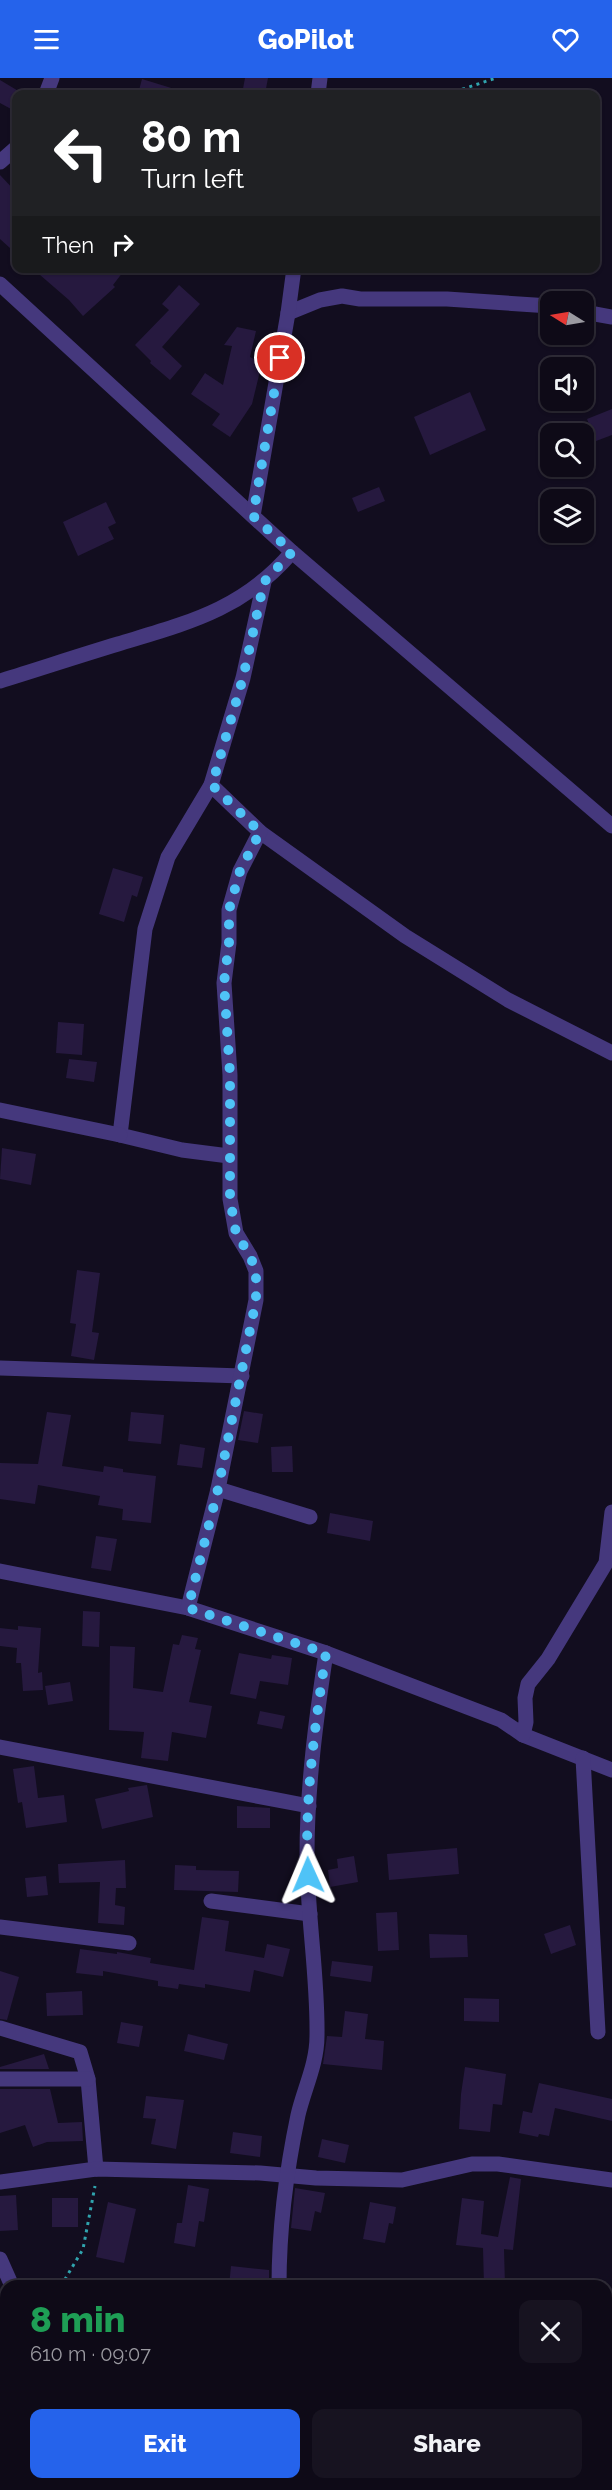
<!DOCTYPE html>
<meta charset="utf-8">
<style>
body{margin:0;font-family:Raleway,sans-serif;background:#171320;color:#f1f3f6;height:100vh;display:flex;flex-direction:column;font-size:22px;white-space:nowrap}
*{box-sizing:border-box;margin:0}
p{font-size:20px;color:#9b9aa1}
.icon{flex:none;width:33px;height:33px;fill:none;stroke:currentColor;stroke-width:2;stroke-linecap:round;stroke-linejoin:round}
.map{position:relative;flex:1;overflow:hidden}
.panel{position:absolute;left:0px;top:2202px;width:612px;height:210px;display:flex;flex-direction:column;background:#0e0a17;border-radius:18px 18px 0 0;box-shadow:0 2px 4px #0004,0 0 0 2px #2e2b36}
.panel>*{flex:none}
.hud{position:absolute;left:12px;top:12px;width:588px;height:183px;border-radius:12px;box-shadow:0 2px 4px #0004,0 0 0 2px #2e2b36;background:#202124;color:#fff;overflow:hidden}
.needle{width:39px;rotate:281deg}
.buttons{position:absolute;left:540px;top:213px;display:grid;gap:12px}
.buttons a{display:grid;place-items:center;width:54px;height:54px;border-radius:12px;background:#0e0a17;box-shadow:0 2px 4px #0004,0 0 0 2px #2e2b36;font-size:30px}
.pin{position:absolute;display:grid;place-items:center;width:51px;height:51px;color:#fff;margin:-26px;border:3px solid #fff;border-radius:50%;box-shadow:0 2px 6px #0007}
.me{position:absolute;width:66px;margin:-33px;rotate:359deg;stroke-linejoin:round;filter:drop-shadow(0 0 4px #0008)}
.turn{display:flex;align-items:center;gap:21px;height:126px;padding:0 30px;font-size:27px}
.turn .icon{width:78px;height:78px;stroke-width:2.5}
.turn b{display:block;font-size:42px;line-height:51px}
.then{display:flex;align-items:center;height:57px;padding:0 30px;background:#0003;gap:12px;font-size:22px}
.round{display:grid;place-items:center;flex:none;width:63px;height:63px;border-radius:12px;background:#171320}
.summary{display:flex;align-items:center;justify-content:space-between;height:102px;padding:0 30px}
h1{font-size:36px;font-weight:800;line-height:45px;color:#1e9e55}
.action{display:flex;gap:12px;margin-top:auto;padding:12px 30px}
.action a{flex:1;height:69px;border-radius:12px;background:#2563eb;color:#fff;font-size:24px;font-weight:800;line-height:69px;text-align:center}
.action a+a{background:#171320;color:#f1f3f6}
header{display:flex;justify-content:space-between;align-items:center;height:78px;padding:0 30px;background:#2563eb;color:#fff;font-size:27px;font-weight:800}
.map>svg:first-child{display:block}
.building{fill:#26193f}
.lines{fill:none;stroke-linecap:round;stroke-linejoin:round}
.path{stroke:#30a4ae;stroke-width:3;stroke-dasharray:3 4.5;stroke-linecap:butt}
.minor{stroke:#45387d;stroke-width:15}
.route{stroke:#4fc3f7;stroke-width:10;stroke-dasharray:0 18}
</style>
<header><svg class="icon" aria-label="menu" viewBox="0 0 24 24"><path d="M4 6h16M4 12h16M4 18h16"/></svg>GoPilot<svg class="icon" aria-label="heart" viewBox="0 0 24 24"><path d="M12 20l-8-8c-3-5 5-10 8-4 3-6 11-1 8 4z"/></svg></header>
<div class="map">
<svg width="612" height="2412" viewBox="0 0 612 2412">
<rect width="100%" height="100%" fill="#120d1f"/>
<!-- building -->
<g class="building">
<path d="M245,0H268L265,16H242Z"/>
<path d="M142,1L181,13V16H138Z"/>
<path d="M0,2L20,14L16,16L11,31L0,25Z"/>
<path d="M0,97L16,114V162L10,170L0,161Z"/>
<path d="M32,190H126L113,207L115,209L83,238L69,222Z"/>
<path d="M179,207L200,226L162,269L182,288L170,302L150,285L151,283L135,267L169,232L162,226Z"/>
<path d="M237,249L256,253L250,279L262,285L252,326L230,359L212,347L220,336L191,316L205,295L223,307L232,268L224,267Z"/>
<path d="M470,314L486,352L430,377L414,339Z"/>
<path d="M612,331V357L596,363L587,341Z"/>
<path d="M379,409L385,423L358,434L352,420Z"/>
<path d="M106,424L116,445L108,449L114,461L78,478L63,444Z"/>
<path d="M113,790L143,799L137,819L132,817L124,844L99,836Z"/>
<path d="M58,944L84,946L82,977L56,975Z"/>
<path d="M69,981L97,984L94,1004L66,1000Z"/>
<path d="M2,1070L36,1076L31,1107L0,1101Z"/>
<path d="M77,1192L100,1195L92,1254L99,1255L94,1282L71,1278L76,1246L70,1245Z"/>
<path d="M244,1333L263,1336L258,1365L238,1362Z"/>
<path d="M47,1334L71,1337L62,1388L103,1394L104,1388L123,1391V1394L156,1398L151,1445L122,1442L123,1431L98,1427L100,1418L38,1407L35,1426L0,1421V1385L38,1386Z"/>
<path d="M131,1334L164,1337L161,1366L128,1363Z"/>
<path d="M180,1366L205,1370L202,1390L177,1387Z"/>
<path d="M292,1368L293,1394H272L271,1369Z"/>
<path d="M330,1435L373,1443L370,1463L327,1455Z"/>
<path d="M96,1458L117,1461L111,1493L91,1490Z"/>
<path d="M83,1533L100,1534L99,1569L82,1568Z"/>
<path d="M18,1548L41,1550L38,1595L42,1594L43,1612L23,1613L21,1585H16L17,1570L0,1568V1550L18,1552Z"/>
<path d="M182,1557L198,1560L195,1571L201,1572L189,1624L212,1628L206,1660L172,1654L168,1683L141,1680L144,1654L109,1652L110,1568L135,1569L133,1610L163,1614L173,1566L179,1567Z"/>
<path d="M239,1575L271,1581L272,1577L292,1580L288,1607L260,1603L256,1621L230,1616Z"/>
<path d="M70,1604L73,1623L48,1627L45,1608Z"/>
<path d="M260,1633L285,1638L282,1651L257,1646Z"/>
<path d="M34,1688L38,1720L64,1717L67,1744L26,1750L22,1724L18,1725L13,1691Z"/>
<path d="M147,1707L153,1739L102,1751L95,1721L129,1713L128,1710Z"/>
<path d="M237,1728L270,1730V1750H237Z"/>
<path d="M457,1770L459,1796L389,1802L387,1776Z"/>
<path d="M354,1778L358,1804L330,1809L328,1792L338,1790L337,1781Z"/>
<path d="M125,1782L126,1810H116L115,1827L125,1829L124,1847L98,1845L100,1804L59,1805L58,1786Z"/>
<path d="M175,1787L196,1788V1792L239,1793L238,1814L174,1812Z"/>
<path d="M46,1798L48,1817L27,1819L25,1800Z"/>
<path d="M397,1834L399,1872L378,1873L376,1835Z"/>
<path d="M202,1839L229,1843L225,1873L264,1880L267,1866L290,1871L283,1899L254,1892L250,1914L205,1906V1910L179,1906L178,1911L158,1908V1903L103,1893V1898L76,1895L80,1871L117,1876V1874L151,1880L150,1885L194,1892Z"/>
<path d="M570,1847L576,1867L551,1876L544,1856Z"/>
<path d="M429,1856L467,1857L468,1879L430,1880Z"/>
<path d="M332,1883L373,1888L371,1904L330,1898Z"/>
<path d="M0,1893L19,1899L7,1942L0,1941Z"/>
<path d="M82,1913L83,1937L47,1938L46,1915Z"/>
<path d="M464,1920L499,1921V1944L464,1943Z"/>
<path d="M345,1933L368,1936L365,1961L384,1963L382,1992L323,1986L327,1958L342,1959Z"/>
<path d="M121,1944L143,1948L139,1969L117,1965Z"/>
<path d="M188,1956L228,1966L224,1982L184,1973Z"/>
<path d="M44,1976L49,1991H0V1989Z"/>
<path d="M465,1989L506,1996L502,2027L493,2026L490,2054L459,2051L461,2016Z"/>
<path d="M539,2005L612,2021V2043L555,2030L549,2058L539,2056L538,2059L519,2055L523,2033L532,2035Z"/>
<path d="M0,2011H50L58,2045L82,2044L83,2063L47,2064L33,2069L25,2047L0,2055Z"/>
<path d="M146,2018L184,2022L176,2071L151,2066L156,2041L143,2040Z"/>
<path d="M233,2054L262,2058L260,2079L230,2075Z"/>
<path d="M322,2061L349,2067L345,2085L318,2079Z"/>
<path d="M510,2099L521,2101L513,2172L504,2171L505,2208H484L483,2170L456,2167L462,2120L484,2123L481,2156L498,2159Z"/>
<path d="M188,2107L209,2111L204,2144L199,2143L195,2169L174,2165L177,2145H182Z"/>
<path d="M295,2110L325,2115L321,2135L315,2133L311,2153L291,2150Z"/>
<path d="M16,2117L18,2152L0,2153V2118Z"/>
<rect x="52" y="2120" width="26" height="29"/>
<path d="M108,2124L136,2131L124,2185L96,2179Z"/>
<path d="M370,2124L396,2129L393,2146L389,2145L385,2165L363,2161Z"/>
<path d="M231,2188L269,2192V2208H229Z"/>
</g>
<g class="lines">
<!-- path -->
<g class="path">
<path d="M448,16L496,0"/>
<path d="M61,2208L83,2171L95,2108"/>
<path d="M0,2251L6,2250"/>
</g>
<!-- minor -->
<g class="minor">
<path d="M46,16L52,0"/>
<path d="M318,16L320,0"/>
<path d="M0,84L16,70"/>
<path d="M0,206L292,474L612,748"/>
<path d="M584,234L612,239"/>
<path d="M288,235L320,222L342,218L360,221H447L550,228"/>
<path d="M253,438L288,235L294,190"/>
<path d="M264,504L243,600L211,707L260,754L405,858L508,922L612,975"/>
<path d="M0,603C39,591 78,578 118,566C187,545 243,532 292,474"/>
<path d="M211,707L168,779L145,851L120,1057L182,1072L229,1078"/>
<path d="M0,1032L120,1057"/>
<path d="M0,1290L242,1298"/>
<path d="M218,1411L310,1439"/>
<path d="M0,1493L188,1530L326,1575L501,1642L523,1657L612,1692"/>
<path d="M188,1530L218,1411L256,1222V1193L250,1178L236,1155L230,1121V997L224,905L229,865V832L240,793L260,754"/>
<path d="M523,1657L526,1644L525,1620L528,1606L548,1581L606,1485L612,1434"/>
<path d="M0,1669L309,1728"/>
<path d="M583,1680L598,1954"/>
<path d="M211,1823L310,1836"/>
<path d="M0,1849L129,1865"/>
<path d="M0,1950L80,1974L88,2001L96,2091"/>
<path d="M0,2001H88"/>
<path d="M0,2104L96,2091L260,2095L316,2100L402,2102L472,2086H498L612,2102"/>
<path d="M0,2181L12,2208"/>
<path d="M279,2208C279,2150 286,2094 298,2037C304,2011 317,1986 317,1958C318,1898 307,1838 307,1777C307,1709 316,1641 326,1575"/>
<path d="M606,2270H612"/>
<path d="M17,2412L18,2406"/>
</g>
</g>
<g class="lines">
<!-- route -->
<path class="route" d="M280,280L253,438L292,474L264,504L243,600L212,707L260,754L240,793L229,832V865L224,905L230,996V1121L236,1155L250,1178L256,1193V1222L218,1411L188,1530L326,1575C315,1648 304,1723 308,1797"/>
</g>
</svg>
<div class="buttons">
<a><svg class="needle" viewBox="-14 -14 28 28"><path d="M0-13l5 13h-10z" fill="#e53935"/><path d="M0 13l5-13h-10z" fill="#9b9aa1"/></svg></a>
<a><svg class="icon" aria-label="sound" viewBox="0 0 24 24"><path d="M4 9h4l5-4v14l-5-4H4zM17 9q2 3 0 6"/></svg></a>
<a><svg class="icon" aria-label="search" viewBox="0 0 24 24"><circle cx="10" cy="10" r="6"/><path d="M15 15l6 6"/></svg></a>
<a><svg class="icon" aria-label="layers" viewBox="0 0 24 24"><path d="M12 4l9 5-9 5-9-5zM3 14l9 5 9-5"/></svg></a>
</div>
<div class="pin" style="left:280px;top:280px;background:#d93025"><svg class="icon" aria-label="arrive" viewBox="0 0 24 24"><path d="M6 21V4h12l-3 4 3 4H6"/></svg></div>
<svg class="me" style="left:308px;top:1797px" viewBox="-20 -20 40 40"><path d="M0-17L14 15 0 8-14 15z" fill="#4fc3f7" stroke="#fff" stroke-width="4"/></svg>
<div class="hud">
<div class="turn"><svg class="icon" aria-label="left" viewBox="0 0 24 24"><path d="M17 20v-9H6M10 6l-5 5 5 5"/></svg><div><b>80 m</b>Turn left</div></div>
<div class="then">Then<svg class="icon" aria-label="right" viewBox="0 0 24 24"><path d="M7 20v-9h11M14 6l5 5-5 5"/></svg></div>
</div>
<section class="panel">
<div class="summary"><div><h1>8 min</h1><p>610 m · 09:07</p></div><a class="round"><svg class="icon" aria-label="close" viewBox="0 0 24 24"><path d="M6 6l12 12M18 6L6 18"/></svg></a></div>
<div class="action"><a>Exit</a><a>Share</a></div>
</section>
</div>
